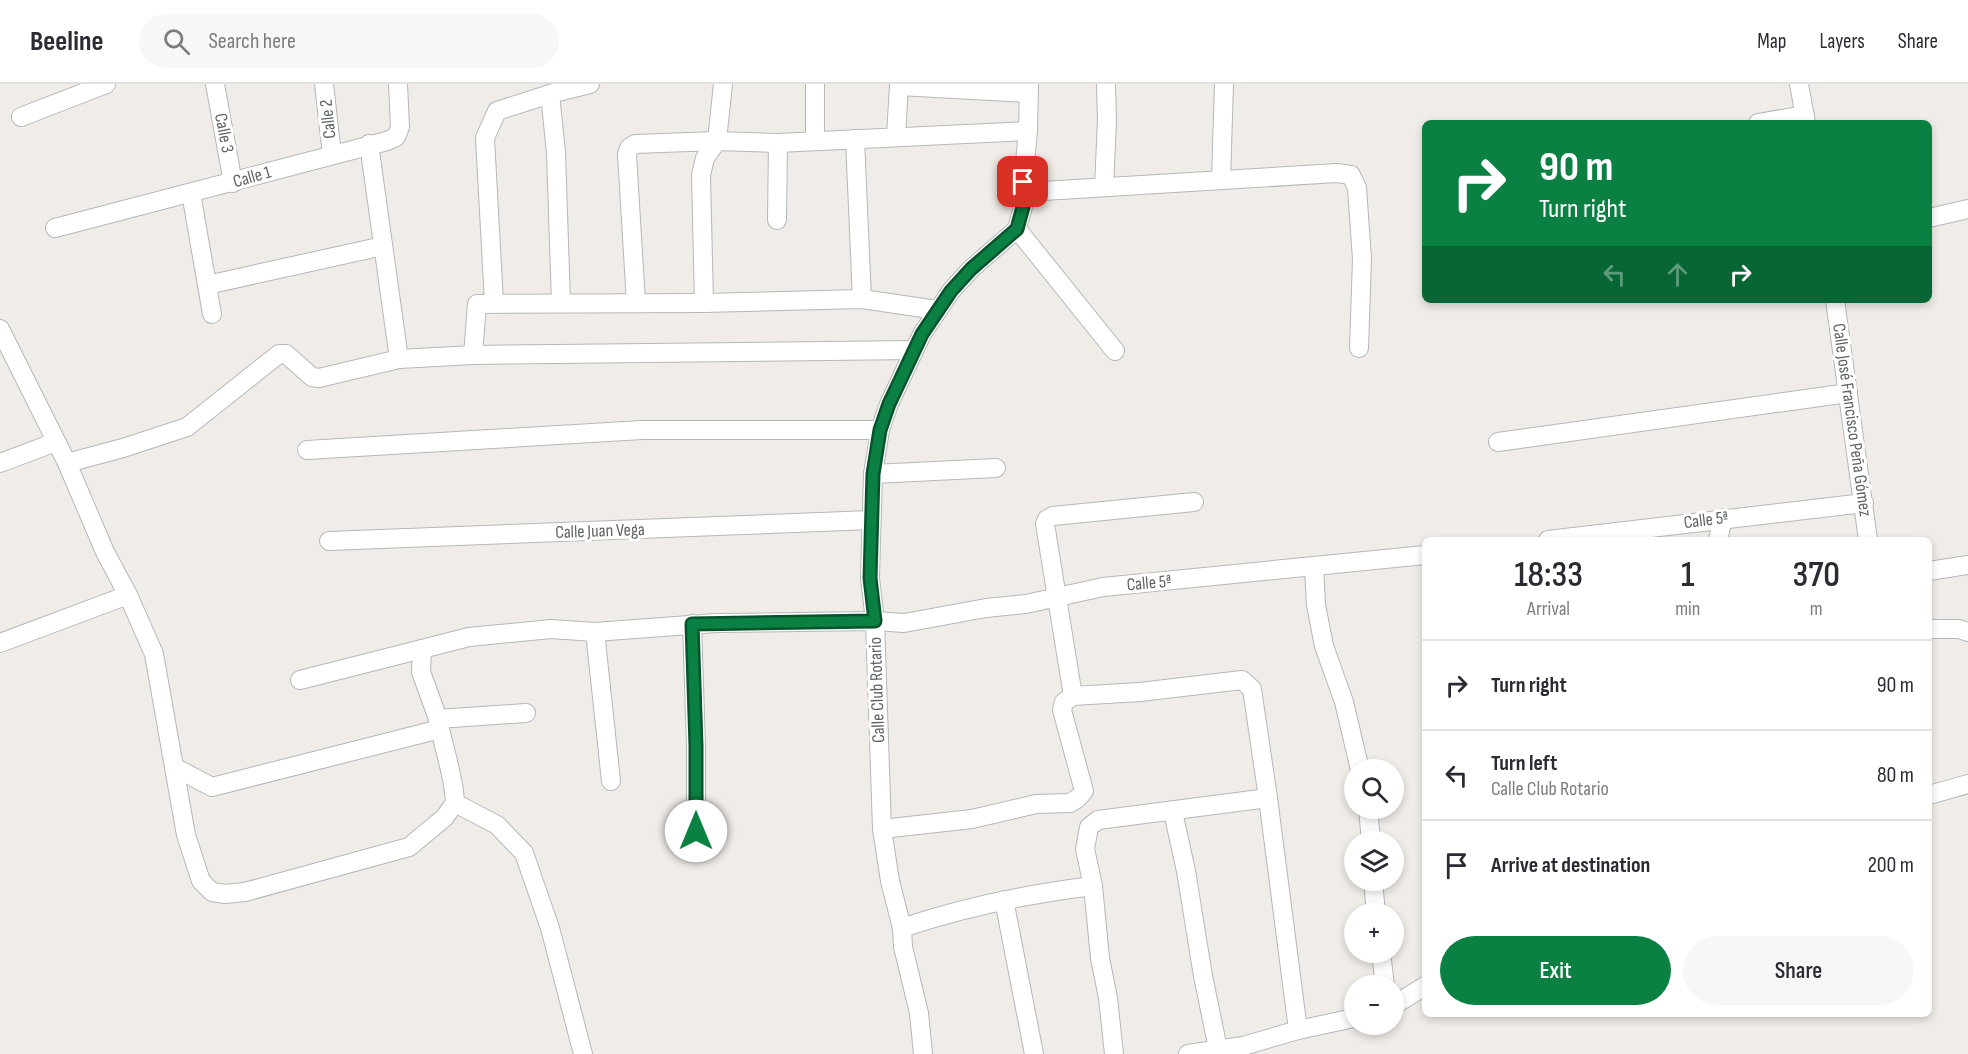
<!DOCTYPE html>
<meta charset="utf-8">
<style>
body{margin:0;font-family:"Sofia Sans Condensed",sans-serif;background:#f7f7f7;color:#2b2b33;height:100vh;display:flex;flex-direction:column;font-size:22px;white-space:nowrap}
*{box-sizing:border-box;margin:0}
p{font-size:20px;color:#7c7c81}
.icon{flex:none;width:33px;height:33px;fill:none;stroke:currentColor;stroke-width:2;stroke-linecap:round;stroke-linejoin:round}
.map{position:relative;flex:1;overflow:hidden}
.drawer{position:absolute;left:1422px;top:453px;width:510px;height:480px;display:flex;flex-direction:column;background:#fff;border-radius:9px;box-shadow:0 3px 9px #0003}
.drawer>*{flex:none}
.hud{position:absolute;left:1422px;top:36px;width:510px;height:183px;border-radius:9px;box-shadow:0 3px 9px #0003;background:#0b8043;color:#fff;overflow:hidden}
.buttons{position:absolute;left:1344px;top:675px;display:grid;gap:12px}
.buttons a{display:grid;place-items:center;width:60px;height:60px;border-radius:50%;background:#fff;box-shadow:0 3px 9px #0003;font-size:30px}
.pin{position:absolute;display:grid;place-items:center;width:51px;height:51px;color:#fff;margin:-26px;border-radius:12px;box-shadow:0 3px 9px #0006}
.me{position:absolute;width:66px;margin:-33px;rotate:0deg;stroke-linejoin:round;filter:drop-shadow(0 0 4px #0008)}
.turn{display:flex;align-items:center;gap:21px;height:126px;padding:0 18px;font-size:27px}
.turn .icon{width:78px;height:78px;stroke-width:2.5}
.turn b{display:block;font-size:42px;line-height:51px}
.lanes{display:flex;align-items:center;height:57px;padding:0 18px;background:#0003;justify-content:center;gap:30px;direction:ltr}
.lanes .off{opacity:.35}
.eta{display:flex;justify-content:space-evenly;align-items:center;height:102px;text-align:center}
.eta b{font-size:36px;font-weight:600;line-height:42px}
.primary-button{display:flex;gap:12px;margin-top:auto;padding:12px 18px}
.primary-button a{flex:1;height:69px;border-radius:36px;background:#0b8043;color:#fff;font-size:24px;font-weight:600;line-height:69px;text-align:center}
.primary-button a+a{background:#f7f7f7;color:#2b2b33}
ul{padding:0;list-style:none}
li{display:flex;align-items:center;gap:18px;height:90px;padding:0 18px;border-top:2px solid #e1e1e2}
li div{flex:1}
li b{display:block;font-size:22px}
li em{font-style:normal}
header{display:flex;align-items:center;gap:36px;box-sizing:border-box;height:84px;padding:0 30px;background:#fff;border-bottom:2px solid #e1e1e2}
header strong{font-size:28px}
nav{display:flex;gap:33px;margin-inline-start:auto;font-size:21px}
.search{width:420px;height:54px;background:#f7f7f7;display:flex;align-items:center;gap:15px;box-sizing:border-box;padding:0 21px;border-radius:33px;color:#7c7c81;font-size:22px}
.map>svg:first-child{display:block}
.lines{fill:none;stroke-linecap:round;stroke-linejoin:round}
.minor-casing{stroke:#b4b8ba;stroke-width:20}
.minor{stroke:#fff;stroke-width:18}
.route-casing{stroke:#07532c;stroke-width:15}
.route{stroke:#0b8043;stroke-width:10}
.labels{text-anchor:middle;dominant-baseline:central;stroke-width:6;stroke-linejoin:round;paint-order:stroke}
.street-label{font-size:18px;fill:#5e6466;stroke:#fff}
</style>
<header>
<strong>Beeline</strong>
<div class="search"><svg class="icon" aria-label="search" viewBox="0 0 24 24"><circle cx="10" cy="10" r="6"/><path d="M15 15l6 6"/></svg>Search here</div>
<nav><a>Map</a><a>Layers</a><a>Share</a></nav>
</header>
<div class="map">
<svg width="1968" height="970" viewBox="0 0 1968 970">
<rect width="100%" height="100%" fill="#f0ece7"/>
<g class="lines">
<!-- minor casing -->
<g class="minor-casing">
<g id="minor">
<path d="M215,0L233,99"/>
<path d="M324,0L332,71"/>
<path d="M1799,0L1806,39"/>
<path d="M899,2L1028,9"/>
<path d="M550,10L556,69L561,219"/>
<path d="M21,33L106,0"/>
<path d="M1758,39L1805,31"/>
<path d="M896,53L899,0"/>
<path d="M855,55L862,215"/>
<path d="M815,57V0"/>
<path d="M369,60L399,275"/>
<path d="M1221,96L1224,0"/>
<path d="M1104,103L1107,36L1106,0"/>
<path d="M1027,108L1337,89L1351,91L1357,104L1362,175L1359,264"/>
<path d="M191,109L212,230"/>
<path d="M1929,134L1968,125"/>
<path d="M777,136L778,59"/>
<path d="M55,144L387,57L396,53L400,43L398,0"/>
<path d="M1017,145L1115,267"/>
<path d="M207,201L383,162"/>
<path d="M1835,216L1868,456"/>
<path d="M494,219L485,54L497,27L550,10L590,0"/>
<path d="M636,219L627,70L629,64L635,60L717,57L778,59L1028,47"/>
<path d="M704,219L701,91L705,74L717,57L723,0"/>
<path d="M0,245L67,379L105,468L128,511L154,570L186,751L201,797L212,808L225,810L245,808L409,763L444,734L455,719C454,690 443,664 438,635"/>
<path d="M914,266L473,271L477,220L704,219L862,215L937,226"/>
<path d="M1498,358L1848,309"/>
<path d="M307,366L642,346H880"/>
<path d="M0,379L56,358"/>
<path d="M67,379L123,364L187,343L279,270H286L312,293L319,294L399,275L473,271"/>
<path d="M873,390L996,384"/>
<path d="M1548,456L1864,419"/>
<path d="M1718,456L1723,434"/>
<path d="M329,457L871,436"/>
<path d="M1314,483L1316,521L1324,562L1344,618L1360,686"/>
<path d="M1929,487L1968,481"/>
<path d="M692,540L696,662V747"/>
<path d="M1929,545H1959L1968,548"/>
<path d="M595,548L611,697"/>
<path d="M0,559L128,511"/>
<path d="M300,596L422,565"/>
<path d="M1073,612L1045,440L1047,435L1053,432L1194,418"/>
<path d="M526,629L438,635L421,588L422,565L469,553L551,545L595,548L716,539L875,537L904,539L986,524L1026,520L1103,503L1425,471"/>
<path d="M174,683L212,703L440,645"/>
<path d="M1929,711L1968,700"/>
<path d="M455,719L497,741L524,769L550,844L583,970"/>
<path d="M1368,724L1371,758"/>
<path d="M1173,728L1186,787L1203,892L1218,965"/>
<path d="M882,745L972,735L1036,720L1070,719L1078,714L1084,707L1062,626L1064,618L1073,612L1140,608L1242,596L1252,605L1268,714L1298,946"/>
<path d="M1373,796L1376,830"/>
<path d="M1004,816L1034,970"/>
<path d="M902,844C964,823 1028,810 1093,802"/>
<path d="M1381,868L1385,902"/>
<path d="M1394,921L1425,902"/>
<path d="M923,970L919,929L903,863L902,844L890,797L882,745L875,537L870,494L873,390L880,346L889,320L922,250L951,207L971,185L1017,145L1027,108L1023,98L1028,47L1029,0"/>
<path d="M1114,970L1108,914L1100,874L1093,802L1085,765L1089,743L1098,736L1268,714"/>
<path d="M1188,970L1243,962L1298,946L1354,934"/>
</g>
</g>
<!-- minor -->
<use href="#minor" class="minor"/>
</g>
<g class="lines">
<!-- route casing -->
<g class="route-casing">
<path id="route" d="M696,747V662L692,540L875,537L870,494L873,390L880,346L889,320L922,250L951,207L971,185L1017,145L1027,108L1023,98"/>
</g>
<!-- route -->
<use href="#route" class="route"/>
</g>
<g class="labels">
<!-- street labels -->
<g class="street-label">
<text transform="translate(328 35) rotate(-96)">Calle 2</text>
<text transform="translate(224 49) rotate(79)">Calle 3</text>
<text transform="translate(252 93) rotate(-16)">Calle 1</text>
<text transform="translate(1852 336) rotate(82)">Calle José Francisco Peña Gómez</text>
<text transform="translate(1706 436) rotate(-7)">Calle 5ª</text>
<text transform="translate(600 447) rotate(-2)">Calle Juan Vega</text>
<text transform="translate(1149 499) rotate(-5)">Calle 5ª</text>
<text transform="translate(877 606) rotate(-92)">Calle Club Rotario</text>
</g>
</g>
</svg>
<div class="buttons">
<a><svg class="icon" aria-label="search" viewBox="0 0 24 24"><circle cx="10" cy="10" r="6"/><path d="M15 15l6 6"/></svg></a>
<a><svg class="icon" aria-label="layers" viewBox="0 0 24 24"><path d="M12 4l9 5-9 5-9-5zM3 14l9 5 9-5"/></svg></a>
<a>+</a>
<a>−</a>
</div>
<div class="pin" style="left:1023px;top:98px;background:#d93025"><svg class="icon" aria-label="arrive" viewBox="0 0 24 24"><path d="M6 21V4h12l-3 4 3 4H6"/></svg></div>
<svg class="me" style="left:696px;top:747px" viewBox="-20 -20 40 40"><circle r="19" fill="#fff"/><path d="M0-13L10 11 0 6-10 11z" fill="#0b8043"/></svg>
<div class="hud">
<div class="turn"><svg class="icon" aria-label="right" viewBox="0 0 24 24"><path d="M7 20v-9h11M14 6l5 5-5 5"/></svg><div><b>90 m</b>Turn right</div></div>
<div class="lanes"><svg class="icon off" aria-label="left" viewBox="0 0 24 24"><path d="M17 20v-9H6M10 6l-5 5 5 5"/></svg><svg class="icon off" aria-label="ahead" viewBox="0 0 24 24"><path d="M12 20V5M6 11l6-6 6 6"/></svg><svg class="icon" aria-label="right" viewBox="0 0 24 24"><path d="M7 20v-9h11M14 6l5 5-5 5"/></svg></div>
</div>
<section class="drawer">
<div class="eta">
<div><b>18:33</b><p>Arrival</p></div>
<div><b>1</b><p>min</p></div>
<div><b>370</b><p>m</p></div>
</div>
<ul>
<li><svg class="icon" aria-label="right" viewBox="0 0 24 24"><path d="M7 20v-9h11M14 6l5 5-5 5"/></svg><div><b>Turn right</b></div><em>90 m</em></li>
<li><svg class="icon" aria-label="left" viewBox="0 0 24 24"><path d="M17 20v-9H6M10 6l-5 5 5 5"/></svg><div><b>Turn left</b><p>Calle Club Rotario</p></div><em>80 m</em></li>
<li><svg class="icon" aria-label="arrive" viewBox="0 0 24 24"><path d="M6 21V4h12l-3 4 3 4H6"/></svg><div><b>Arrive at destination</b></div><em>200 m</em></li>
</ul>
<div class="primary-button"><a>Exit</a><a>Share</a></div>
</section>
</div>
